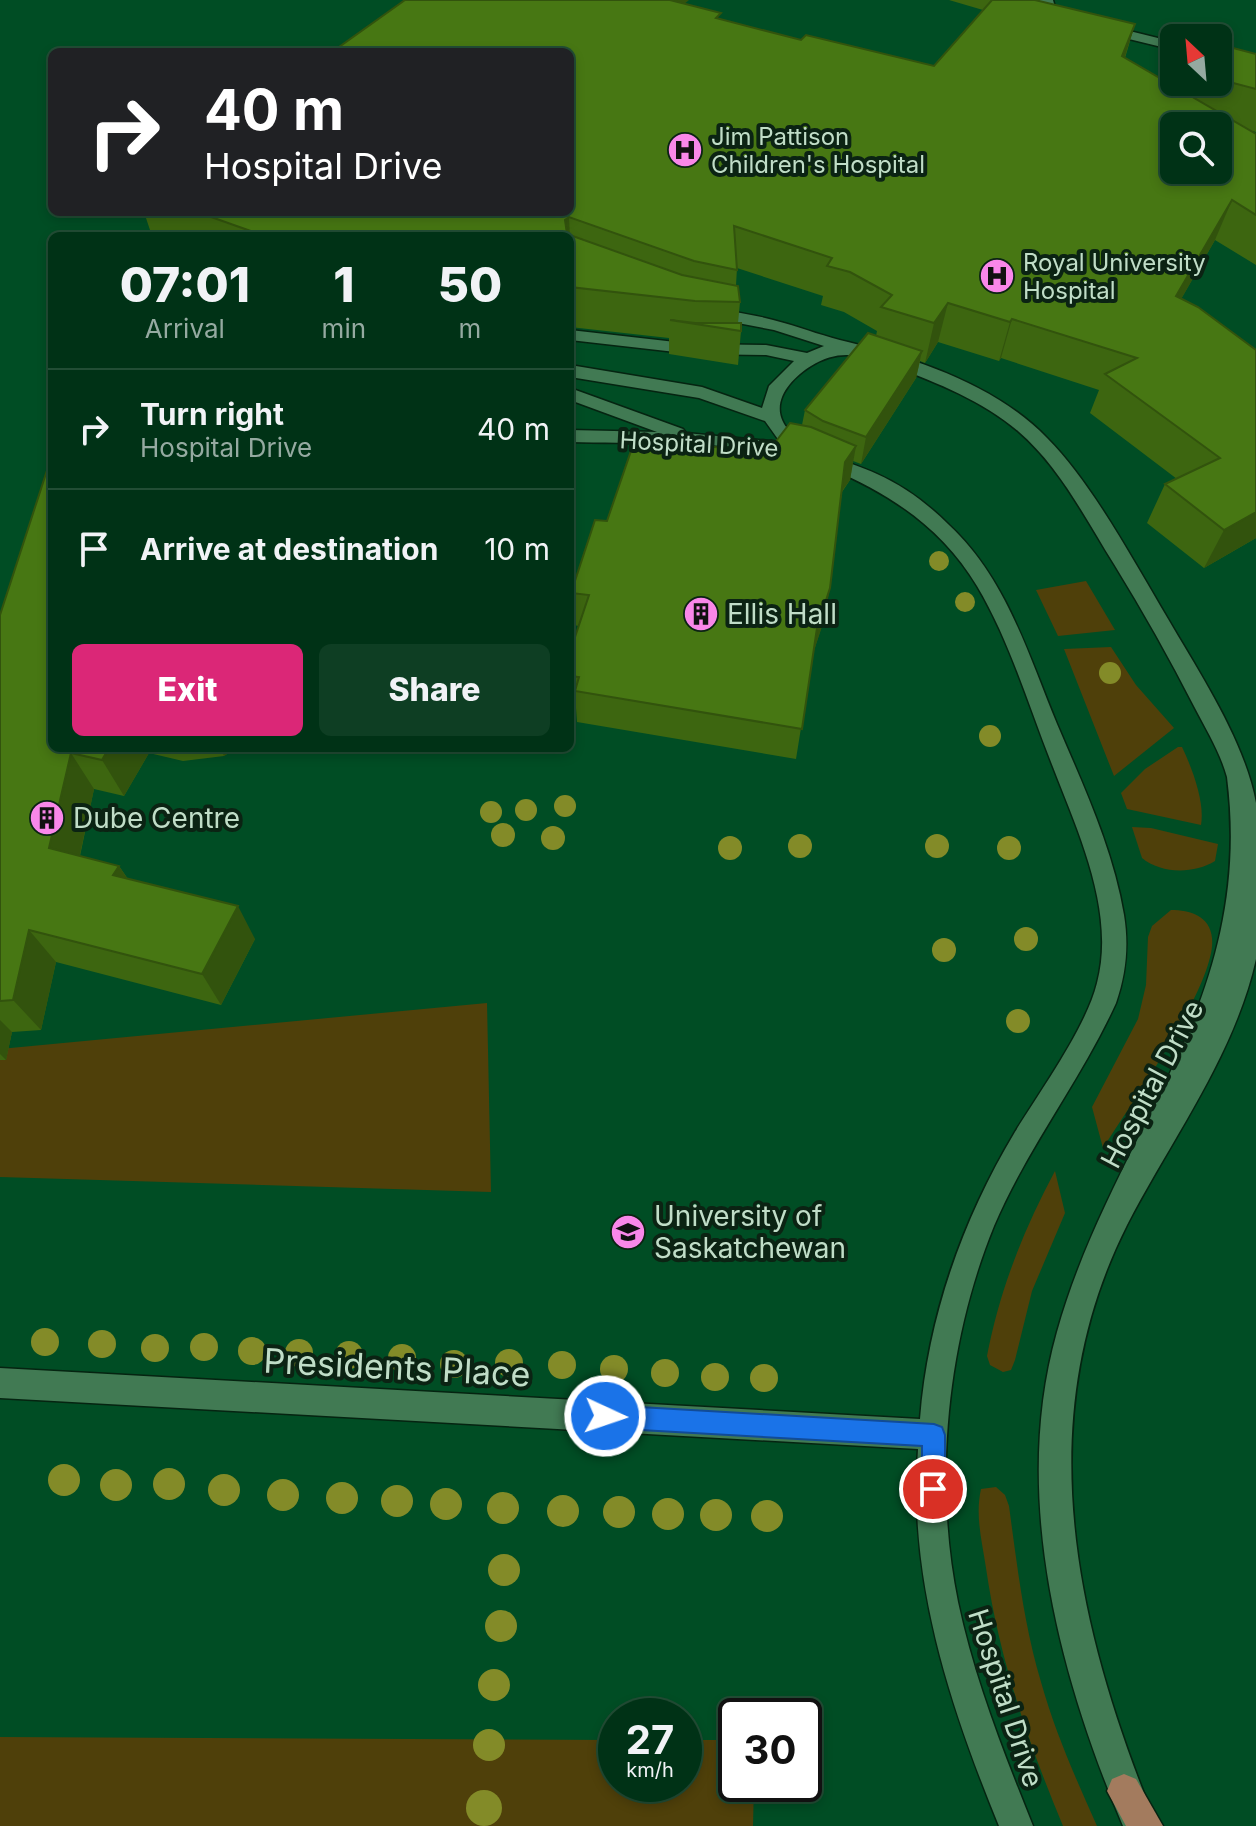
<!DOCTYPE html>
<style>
body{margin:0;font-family:Inter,sans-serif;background:#0e3e23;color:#f1f3f6;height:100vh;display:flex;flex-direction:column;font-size:30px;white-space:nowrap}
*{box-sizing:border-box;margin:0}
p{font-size:26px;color:#95aaa1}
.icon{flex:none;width:44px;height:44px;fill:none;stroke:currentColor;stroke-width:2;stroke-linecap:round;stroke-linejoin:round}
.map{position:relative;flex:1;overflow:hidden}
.side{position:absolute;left:48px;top:232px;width:526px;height:520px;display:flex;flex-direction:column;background:#003216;border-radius:12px;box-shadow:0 4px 12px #0003,0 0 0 2px #224d35}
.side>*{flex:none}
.top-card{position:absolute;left:48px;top:48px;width:526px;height:168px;border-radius:12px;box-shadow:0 4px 12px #0003,0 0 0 2px #224d35;background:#202124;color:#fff;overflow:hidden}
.needle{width:52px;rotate:334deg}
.buttons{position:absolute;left:1160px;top:24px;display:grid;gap:16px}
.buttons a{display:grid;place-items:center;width:72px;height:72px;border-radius:12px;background:#003216;box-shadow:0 4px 12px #0003,0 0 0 2px #224d35;font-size:40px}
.speed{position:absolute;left:598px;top:1698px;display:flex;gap:16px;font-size:40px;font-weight:700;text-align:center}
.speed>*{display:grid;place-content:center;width:104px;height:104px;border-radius:50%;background:#003216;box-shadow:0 4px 12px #0003,0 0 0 2px #224d35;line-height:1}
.speed small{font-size:20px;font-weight:400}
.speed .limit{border:4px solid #111;border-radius:12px;background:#fff;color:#111}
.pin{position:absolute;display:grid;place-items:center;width:68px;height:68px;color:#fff;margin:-34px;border:4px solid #fff;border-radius:50%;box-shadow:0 2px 8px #0007}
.me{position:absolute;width:88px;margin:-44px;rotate:93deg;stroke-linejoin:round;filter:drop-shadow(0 0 6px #0008)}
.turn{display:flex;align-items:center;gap:28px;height:168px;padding:0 24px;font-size:36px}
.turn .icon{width:104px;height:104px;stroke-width:2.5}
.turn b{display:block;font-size:56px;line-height:68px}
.eta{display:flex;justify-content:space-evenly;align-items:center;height:136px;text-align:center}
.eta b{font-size:48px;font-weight:800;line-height:56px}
.cta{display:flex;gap:16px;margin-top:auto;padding:16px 24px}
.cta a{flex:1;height:92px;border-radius:12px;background:#db2777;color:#fff;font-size:32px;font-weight:800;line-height:92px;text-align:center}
.cta a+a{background:#0e3e23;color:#f1f3f6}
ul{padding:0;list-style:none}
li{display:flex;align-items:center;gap:24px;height:120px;padding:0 24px;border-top:2px solid #224d35}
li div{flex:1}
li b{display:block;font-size:30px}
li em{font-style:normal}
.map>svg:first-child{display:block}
.built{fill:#004d24;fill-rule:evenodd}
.green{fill:#4f400a}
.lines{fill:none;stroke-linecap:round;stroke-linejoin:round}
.minor-casing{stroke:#052411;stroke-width:3}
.major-casing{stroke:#052411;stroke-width:3}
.minor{fill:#417a53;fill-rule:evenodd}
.major{fill:#a37b5e;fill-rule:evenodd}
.tree{fill:#838b28}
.wall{fill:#3d6610}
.shaded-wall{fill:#32530d}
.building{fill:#477713;stroke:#32530d;stroke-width:2;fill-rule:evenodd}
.route{fill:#1a73e8;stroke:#114b97;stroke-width:2}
.labels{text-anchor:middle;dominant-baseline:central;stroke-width:8;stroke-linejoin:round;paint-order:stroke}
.far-poi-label{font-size:24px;fill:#c0ddc7;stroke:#0b2313;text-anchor:start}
.far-street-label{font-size:24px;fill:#c0ddc7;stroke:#0b2313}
.poi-label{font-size:28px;fill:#c0ddc7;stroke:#0b2313;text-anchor:start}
.street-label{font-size:28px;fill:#c0ddc7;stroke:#0b2313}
.near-street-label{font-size:34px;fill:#c0ddc7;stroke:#0b2313}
</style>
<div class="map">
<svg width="1256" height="1826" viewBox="0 0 1256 1826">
<rect width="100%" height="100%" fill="#00421e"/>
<!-- built -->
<path class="built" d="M0,0H1256V1826H0ZM1174,38H1218V82H1174ZM52,52H570V212H52ZM1174,126H1218V170H1174ZM52,236H570V748H52ZM616,1716H684V1784H616ZM736,1716H804V1784H736Z"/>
<!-- green -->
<g class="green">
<path d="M1086,581L1115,630L1058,636L1036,590Z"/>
<path d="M1111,647L1136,685L1174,728L1114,776L1064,649Z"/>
<path d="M1178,747H1182C1192,768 1205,802 1201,825L1127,809L1121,793L1145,769Z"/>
<path d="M1132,827L1151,828L1218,844L1215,861C1194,874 1161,874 1142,858Z"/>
<path d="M1171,910C1190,910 1210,916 1212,938C1217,983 1129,1107 1103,1148L1092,1107L1138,1019L1146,985L1148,937L1152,926Z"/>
<path d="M487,1003L491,1192L0,1177V1049Z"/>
<path d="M1055,1171L1065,1213L1032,1291L1015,1360L1011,1370L1003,1372L990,1365L987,1356C1000,1289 1023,1231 1055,1171Z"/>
<path d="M996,1487L1005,1495L1009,1506C1017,1565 1024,1625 1041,1682C1055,1732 1076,1779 1097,1826H1063C1028,1742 999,1658 986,1568C982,1541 975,1516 981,1489Z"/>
<path d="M0,1737L616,1740V1784H684V1740H736V1784H754L753,1826H0Z"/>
</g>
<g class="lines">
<!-- minor casing -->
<g class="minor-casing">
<g id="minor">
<path d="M1039,0H1053L1056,11L1065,15L1174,42V50L1055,21L1045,16Z"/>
<path d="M707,307C733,312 759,315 784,323C805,329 826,337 848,342C917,359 996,385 1047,438C1092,483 1134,562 1168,619C1200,674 1244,740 1256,803V959C1234,1056 1172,1138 1127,1225C1027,1423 1077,1631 1157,1826H1123C1059,1674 1011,1495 1057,1332C1113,1132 1256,1004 1227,777C1220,752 1207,731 1195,708C1170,659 1143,611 1114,564C1085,518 1060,467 1018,431C982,401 938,383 895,367C864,356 841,347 811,366C790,379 768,404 787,428C808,453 849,461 877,474C904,486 928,504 949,525C1006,578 1028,654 1057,724C1083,785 1113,849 1124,915C1129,946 1126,974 1116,1003C1081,1080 1027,1148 994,1226C947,1341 933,1480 958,1602C974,1678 1004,1754 1033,1826H999C950,1706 908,1580 918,1449L0,1398V1368L920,1419C928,1317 963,1219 1015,1132C1040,1091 1086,1028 1097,983C1116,912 1078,832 1053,767C1029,707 1010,641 977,586C943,529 891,494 831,469C821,465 810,458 800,456C730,441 643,444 570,442V430L657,432L570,400V388L683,429L686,433L780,442L765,421L699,398L570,377V365L702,387L762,408L769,386L794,361L766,355L693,354L570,340V330L693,344L766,345L807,353L824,346L774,330L701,316L699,312Z"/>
</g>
</g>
<!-- major casing -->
<g class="major-casing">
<path id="major" d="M1124,1774L1136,1779L1163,1826H1126L1107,1791L1112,1779Z"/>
</g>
<!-- minor -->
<use href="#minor" class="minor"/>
<!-- major -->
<use href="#major" class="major"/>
</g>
<!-- trees -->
<g class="tree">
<circle cx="939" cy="561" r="10"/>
<circle cx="965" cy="602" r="10"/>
<circle cx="1110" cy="673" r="11"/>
<circle cx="990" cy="736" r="11"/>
<circle cx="565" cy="806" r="11"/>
<circle cx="526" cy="810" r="11"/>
<circle cx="491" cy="812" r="11"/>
<circle cx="503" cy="835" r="12"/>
<circle cx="553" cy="838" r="12"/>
<circle cx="800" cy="846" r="12"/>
<circle cx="937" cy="846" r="12"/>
<circle cx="730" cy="848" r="12"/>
<circle cx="1009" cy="848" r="12"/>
<circle cx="1026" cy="939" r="12"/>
<circle cx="944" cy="950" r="12"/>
<circle cx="1018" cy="1021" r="12"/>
<circle cx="45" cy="1342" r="14"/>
<circle cx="102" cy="1344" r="14"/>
<circle cx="204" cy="1347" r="14"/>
<circle cx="155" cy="1348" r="14"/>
<circle cx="252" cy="1351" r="14"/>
<circle cx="299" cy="1353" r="14"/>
<circle cx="349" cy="1355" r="14"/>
<circle cx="402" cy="1358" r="14"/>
<circle cx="509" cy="1363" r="14"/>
<circle cx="454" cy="1364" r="14"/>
<circle cx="562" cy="1365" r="14"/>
<circle cx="614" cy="1369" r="14"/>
<circle cx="665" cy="1373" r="14"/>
<circle cx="715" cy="1377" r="14"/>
<circle cx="764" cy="1378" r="14"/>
<circle cx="64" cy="1480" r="16"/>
<circle cx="169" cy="1484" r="16"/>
<circle cx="116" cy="1485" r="16"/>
<circle cx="224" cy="1490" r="16"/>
<circle cx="283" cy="1495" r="16"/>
<circle cx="342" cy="1498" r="16"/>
<circle cx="397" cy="1501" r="16"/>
<circle cx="446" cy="1504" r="16"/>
<circle cx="503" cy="1508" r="16"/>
<circle cx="563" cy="1511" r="16"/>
<circle cx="619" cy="1512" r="16"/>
<circle cx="668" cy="1514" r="16"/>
<circle cx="716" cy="1515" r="16"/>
<circle cx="767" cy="1516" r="16"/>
<circle cx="504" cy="1570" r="16"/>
<circle cx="501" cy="1626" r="16"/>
<circle cx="494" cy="1685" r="16"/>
<circle cx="489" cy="1745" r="16"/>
<circle cx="484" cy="1808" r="18"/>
</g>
<!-- wall -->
<g class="wall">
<path d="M949,0H1035L1135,24L1125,58L1164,80L1174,50V82H1218V44L1256,54V132L1252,131L1256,134V265L1215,240L1181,299L1256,538L1204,568L1147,523L1165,484L1177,479L1090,413L1099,390L1001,358L999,361L938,342L925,363L920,361L916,378L861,464L853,461L850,480L842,492L824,620L813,653L796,759L577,722L576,708L570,707V652L579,626L573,625L571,593L643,450L767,453L802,425L805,410L876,336L877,331L844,312L821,305L823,296L737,268L736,285L740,302L738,323L741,331L738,365L669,354V338L570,327V328V236H166L150,230L144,212H570L685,4L721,19L801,40L934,66L983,10Z"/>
<path d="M0,615L52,748H236L224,756L183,761L149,753L124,796L94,789L80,856L119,866L128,879L255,939L221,1005L56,962L41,1030L12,1032L6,1060H0Z"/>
</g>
<!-- shaded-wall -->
<g class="shaded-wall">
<path d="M651,0H689L650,33Z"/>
<path d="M1135,24L1123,63L1122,56Z"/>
<path d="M1232,200L1215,240L1160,336L1176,296Z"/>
<path d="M569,217L571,257L566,236L565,220Z"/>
<path d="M948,303L938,342L925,363L934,323Z"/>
<path d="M1012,319L1001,358L999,361L1010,322Z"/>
<path d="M922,351L916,378L861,464L866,437Z"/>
<path d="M856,446L850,480L839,495L845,462Z"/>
<path d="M1256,512V538L1204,568L1224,530Z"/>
<path d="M830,588L824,620L811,660L817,628Z"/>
<path d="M109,748H146L149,753L124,796L102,760Z"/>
<path d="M220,748H236L224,756Z"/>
<path d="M71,753L94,789L74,882L49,848Z"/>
<path d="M119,866L141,899L113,875Z"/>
<path d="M238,906L255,939L221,1005L202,974Z"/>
<path d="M29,930L56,962L41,1030L13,1000Z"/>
<path d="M0,1020L12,1032L6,1060L0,1054Z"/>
</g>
<!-- building -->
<g class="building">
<path d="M405,0H670L721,13L716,18L801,40L806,35L934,66L992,0H1035L1135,24L1122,56L1256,134V215L1232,200L1176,296L1198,307L1256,350V512L1224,530L1165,484L1220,458L1105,374L1137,358L1012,319L1010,322L948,303L934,323L881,307L892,295L850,272L827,266L832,258L734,226L737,270L694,261L569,217L565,220L567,234L682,275L738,286L740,302L695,301L570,287V236H265L197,212H570V52H332ZM1174,126H1218V170H1174Z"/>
<path d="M1218,44L1256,54V89L1218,79Z"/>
<path d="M670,320L695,323H741V331Z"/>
<path d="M868,333L922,351L866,437L823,421L805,410Z"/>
<path d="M790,423L811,427L856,446L845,462L830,588L817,628L802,729L575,691L579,677L570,676V652L589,595L571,593L595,520L607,521L632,448L643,450L646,439L767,453Z"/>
<path d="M52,455V748H109L102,760L71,753L49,848L119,866L113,875L238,906L202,974L29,930L13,1000L0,1001V615Z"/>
</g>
<!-- route -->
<path class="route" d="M605,1405L934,1424L942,1427L945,1435V1489L941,1497L933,1500L925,1497L922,1489V1446L605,1428L597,1424L594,1416L597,1408Z"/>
<!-- icons -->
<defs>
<g id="hospital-disc" transform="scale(1.8)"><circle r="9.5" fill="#f987e9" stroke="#0b2313"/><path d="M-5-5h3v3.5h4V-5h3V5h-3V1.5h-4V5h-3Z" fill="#111"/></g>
<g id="building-disc" transform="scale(1.8)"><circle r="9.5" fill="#f987e9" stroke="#0b2313"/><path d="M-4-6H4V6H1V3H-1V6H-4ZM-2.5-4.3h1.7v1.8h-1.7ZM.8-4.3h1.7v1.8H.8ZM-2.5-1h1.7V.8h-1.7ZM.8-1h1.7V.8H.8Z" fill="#111"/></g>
<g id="university-disc" transform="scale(1.8)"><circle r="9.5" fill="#f987e9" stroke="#0b2313"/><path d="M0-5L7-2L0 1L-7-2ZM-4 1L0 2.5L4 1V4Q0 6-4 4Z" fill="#111"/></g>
</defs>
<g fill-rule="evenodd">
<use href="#hospital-disc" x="685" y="150"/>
<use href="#hospital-disc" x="997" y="276"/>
<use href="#building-disc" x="701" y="614"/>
<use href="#building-disc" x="47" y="818"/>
<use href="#university-disc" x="628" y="1232"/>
</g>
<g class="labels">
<!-- far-poi labels -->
<g class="far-poi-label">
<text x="711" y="136">Jim Pattison<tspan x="711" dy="28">Children's Hospital</tspan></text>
<text x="1023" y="262">Royal University<tspan x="1023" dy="28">Hospital</tspan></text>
</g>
<!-- far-street labels -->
<g class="far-street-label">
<text transform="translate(699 444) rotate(3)">Hospital Drive</text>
</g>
<!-- poi labels -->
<g class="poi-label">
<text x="727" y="614">Ellis Hall</text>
<text x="73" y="818">Dube Centre</text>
<text x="654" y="1216">University of<tspan x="654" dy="32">Saskatchewan</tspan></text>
</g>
<!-- street labels -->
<g class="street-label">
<text transform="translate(1152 1084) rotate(-62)">Hospital Drive</text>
<text transform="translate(1006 1698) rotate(72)">Hospital Drive</text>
</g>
<!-- near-street labels -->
<g class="near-street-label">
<text transform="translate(397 1367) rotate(3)">Presidents Place</text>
</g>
</g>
</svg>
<div class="buttons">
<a><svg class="needle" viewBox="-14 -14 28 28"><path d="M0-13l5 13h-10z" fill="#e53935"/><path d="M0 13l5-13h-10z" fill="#95aaa1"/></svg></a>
<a><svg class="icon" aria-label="search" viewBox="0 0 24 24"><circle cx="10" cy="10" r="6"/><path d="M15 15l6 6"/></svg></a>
</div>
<div class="speed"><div>27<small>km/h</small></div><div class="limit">30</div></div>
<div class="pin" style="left:933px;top:1489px;background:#d93025"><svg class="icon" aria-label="arrive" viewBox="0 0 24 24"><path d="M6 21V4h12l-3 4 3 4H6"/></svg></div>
<svg class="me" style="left:605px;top:1416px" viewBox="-20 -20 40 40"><circle r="17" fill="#1a73e8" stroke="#fff" stroke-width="3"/><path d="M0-11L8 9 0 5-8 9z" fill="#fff"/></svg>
<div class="top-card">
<div class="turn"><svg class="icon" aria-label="right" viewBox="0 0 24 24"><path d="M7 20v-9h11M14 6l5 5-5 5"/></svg><div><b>40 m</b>Hospital Drive</div></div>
</div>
<section class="side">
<div class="eta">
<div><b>07:01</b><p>Arrival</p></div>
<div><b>1</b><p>min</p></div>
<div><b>50</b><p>m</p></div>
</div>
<ul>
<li><svg class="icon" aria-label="right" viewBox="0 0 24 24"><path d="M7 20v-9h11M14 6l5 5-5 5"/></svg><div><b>Turn right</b><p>Hospital Drive</p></div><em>40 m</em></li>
<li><svg class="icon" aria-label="arrive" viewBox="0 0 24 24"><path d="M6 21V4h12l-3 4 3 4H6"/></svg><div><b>Arrive at destination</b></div><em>10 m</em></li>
</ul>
<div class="cta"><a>Exit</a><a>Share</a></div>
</section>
</div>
